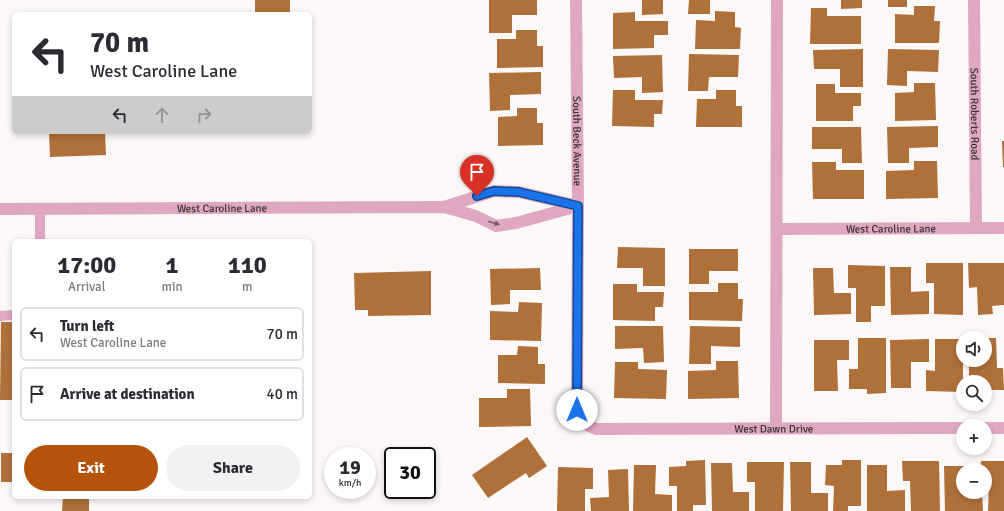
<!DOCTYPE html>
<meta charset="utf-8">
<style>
body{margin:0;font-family:Signika,sans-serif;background:#f2f2f3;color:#2b2b33;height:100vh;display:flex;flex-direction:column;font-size:15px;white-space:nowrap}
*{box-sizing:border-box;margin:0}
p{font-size:13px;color:#7c7c81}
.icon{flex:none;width:22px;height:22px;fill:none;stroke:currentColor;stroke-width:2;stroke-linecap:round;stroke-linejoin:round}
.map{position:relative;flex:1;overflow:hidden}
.side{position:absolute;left:12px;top:239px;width:300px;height:260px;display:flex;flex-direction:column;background:#fff;border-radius:6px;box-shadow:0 2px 6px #0003}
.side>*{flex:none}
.top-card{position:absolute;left:12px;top:12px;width:300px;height:122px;border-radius:6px;box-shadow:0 2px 6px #0003;background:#fff;color:#2b2b33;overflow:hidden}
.tools{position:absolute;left:956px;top:331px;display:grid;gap:8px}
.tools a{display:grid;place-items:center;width:36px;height:36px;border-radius:50%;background:#fff;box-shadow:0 2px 6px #0003;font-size:20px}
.speed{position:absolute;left:324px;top:447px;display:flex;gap:8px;font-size:20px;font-weight:700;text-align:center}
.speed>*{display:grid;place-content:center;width:52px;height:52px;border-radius:50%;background:#fff;box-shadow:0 2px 6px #0003;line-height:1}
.speed small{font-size:10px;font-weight:400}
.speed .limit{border:2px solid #111;border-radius:6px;background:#fff;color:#111}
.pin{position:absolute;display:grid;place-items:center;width:34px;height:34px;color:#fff;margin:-41px -17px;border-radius:50% 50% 50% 0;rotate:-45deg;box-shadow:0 0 4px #0007}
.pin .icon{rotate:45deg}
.me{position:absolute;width:44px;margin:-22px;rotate:0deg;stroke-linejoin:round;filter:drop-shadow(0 0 3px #0008)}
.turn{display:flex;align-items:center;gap:14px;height:84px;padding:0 12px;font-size:18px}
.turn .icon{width:52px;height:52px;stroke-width:2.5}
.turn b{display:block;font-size:28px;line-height:34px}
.lanes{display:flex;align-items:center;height:38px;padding:0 12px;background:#0003;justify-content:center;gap:20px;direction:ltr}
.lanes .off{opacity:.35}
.eta{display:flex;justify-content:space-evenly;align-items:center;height:68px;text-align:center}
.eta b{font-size:24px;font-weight:700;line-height:28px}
.button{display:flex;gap:8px;margin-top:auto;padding:8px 12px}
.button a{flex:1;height:46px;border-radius:24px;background:#b45309;color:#fff;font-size:16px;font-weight:700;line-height:46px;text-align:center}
.button a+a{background:#f2f2f3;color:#2b2b33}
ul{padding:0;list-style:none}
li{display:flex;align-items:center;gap:12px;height:54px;margin:0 8px 6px;padding:0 4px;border:2px solid #e1e1e2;border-radius:6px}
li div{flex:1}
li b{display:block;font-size:15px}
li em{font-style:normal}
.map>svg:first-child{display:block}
.building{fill:#b07039}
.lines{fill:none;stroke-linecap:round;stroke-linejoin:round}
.service{stroke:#dfa7c2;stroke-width:10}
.minor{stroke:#dfa7c2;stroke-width:12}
.oneway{fill:#7b616a}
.route-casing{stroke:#114b97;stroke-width:10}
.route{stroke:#1a73e8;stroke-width:7}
.labels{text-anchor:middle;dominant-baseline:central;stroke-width:4;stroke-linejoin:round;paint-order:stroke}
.street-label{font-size:11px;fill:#39322f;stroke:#fff}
</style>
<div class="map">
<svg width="1004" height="511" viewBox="0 0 1004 511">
<rect width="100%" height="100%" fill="#fcf8f7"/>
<!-- building -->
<g class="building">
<rect x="255" y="0" width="35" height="14"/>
<path d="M489,0H537V15H512V33H489Z"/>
<path d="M642,0H663V14L642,15Z"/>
<path d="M689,0H710V14H688Z"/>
<path d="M841,0H862V8L841,9Z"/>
<rect x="888" y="0" width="19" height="7"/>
<path d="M914,6H935L934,21H940L939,43H895V14L914,15Z"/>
<path d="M811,8H827V16H861V44H810Z"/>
<path d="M715,11L735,12V27L741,28L740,49H695L696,20L715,21Z"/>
<path d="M635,12V21H668V35H654V48L613,49V13Z"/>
<path d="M516,30H537V46H543V67L497,68V39H516Z"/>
<path d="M863,49V87H840V69H814L813,50Z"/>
<path d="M888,49L939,50L938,72L907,71V86L887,85Z"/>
<path d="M689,54L739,55L738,77H709L708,91H688Z"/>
<path d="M662,55L663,92L642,93V77L614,78L613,56Z"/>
<path d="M541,72V94L510,95V110L490,111L489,73Z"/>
<path d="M914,83H935L936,120L895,121V93L914,92Z"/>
<path d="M816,84H835V93H861V106H853V121H816Z"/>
<path d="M613,90H635V100H663L662,114H654V127L612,126Z"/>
<path d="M716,90H736V106H742V127H696L697,99H716Z"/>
<path d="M517,108H537V123H543V145L498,146V117L517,116Z"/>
<path d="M938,126V147L909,148V163H888L887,127Z"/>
<path d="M812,127H861L862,163H842V149H812Z"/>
<path d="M49,132H105L106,155L50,157Z"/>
<path d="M1002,141H1004V167H1003Z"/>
<path d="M914,161H937L938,198L886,199V171L914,170Z"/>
<path d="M812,162H836V170H864V199H813Z"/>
<path d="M618,247L665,248V286H643V268H617Z"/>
<path d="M689,249H738V271H709V284H689Z"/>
<path d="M926,263H963V315L934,314V283H926Z"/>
<path d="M968,263H1004V305L992,306L993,314L978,315L977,287L969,288Z"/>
<path d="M848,265L885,266V306H871V322H856V288H848Z"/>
<path d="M890,267H911V292L929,291V314L891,315Z"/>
<path d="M540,268L541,290H510V304L491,305L490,269Z"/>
<path d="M813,268H833L834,293H851V314L814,315Z"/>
<path d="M431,271V315L368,316V310H355L354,273Z"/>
<path d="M718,283H738V299H743L742,321L689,320V292H718Z"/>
<path d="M613,284H637V292H664L663,307H655V321L613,320Z"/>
<path d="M519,302L542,303L541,341L490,340V311L518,312Z"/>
<path d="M1,322H14V400H0Z"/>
<path d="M615,326H663L664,362L644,363L643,348L615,349Z"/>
<path d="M690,326L740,327V347L711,346V364H689Z"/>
<path d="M858,338H886V393L867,394V389H849V369H858Z"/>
<path d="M985,338H996L997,368H1003L1004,390H985V382H969V360H985Z"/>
<path d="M929,339V362H911V388H891L890,340Z"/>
<path d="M935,339H963V392L926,391V370L935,371Z"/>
<path d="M814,340H849V360H837L838,391H814Z"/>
<path d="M518,346L538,347V364H545V384L498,383V355H517Z"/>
<path d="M716,361H738L739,398L688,399V371L716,370Z"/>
<path d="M615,362H638V369L667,370L666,399L614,398Z"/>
<path d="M507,389H530L531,426L479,427V398H507Z"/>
<path d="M527,437L547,466L529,478L526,473L488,498L472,475Z"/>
<rect x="1" y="453" width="13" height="29"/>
<path d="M705,460L706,505H693V511H677V486H669V467L686,466V461Z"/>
<path d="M842,460H861V506H848V511H833L834,486L825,485L826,465H842Z"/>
<path d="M902,461H939L940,511H911L910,481H903Z"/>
<path d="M981,461H1004V511H988L989,482H985V470H980Z"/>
<path d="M747,462H784L783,511H755V482H747Z"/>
<path d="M790,462H811V493H828V511H791Z"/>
<path d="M711,463H732L733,492H749V511H712Z"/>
<path d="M634,465H656L655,494L672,495V511H633Z"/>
<path d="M867,465H887V491L905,490V511H867Z"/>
<path d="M944,466H965V470H963V492H982L983,511H945Z"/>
<path d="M558,467L593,468V489H585V511H557Z"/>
<path d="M628,469L629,511H591L590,498L609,497L608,470Z"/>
<path d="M63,497H89V511H62Z"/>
</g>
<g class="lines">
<!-- service -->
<g class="service">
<path d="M40,209V241"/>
<path d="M0,316L14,315"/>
</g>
<!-- minor -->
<g class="minor">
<path id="s1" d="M576,0L578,206L577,410L585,424L596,429L963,428"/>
<path id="s2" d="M974,0L976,228"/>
<path d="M444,207L494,191L519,192L574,205"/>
<path id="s3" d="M0,209L444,207L476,216L496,226L516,223L578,206"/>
<path id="s4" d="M777,229L1004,228"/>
<path d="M776,428L777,0"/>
<path d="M985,428H1004"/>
</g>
</g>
<!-- one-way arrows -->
<defs><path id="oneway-solid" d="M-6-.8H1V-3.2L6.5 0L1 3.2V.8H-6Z"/></defs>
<use class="oneway" href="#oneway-solid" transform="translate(494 223) rotate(15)"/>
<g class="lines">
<!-- route casing -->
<g class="route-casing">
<path id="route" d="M477,196L494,191L519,192L578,206L577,410"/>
</g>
<!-- route -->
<use href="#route" class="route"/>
</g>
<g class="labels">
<!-- street labels -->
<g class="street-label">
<text stroke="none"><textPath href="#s2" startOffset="114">South Roberts Road</textPath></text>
<text stroke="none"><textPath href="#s1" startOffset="141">South Beck Avenue</textPath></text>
<text stroke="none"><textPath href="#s3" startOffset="222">West Caroline Lane</textPath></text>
<text stroke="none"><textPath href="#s4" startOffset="114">West Caroline Lane</textPath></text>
<text stroke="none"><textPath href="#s1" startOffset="616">West Dawn Drive</textPath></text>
</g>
</g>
</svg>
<div class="tools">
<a><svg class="icon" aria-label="sound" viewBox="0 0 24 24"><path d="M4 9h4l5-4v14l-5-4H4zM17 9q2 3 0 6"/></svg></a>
<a><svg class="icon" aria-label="search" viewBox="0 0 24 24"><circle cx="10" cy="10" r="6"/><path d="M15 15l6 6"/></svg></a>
<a>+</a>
<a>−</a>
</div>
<div class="speed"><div>19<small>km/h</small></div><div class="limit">30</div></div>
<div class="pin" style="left:477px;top:196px;background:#d93025"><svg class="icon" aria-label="arrive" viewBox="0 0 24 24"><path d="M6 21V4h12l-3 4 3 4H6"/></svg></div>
<svg class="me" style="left:577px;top:410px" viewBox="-20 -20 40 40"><circle r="19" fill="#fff"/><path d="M0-13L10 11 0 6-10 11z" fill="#1a73e8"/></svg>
<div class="top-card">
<div class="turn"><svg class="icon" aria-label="left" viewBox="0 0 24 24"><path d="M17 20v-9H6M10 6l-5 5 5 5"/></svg><div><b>70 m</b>West Caroline Lane</div></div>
<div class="lanes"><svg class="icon" aria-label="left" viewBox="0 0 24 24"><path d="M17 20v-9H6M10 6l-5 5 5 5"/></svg><svg class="icon off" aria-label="ahead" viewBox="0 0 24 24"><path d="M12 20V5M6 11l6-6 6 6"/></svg><svg class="icon off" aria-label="right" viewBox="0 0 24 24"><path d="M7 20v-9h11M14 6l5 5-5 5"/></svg></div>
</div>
<section class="side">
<div class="eta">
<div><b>17:00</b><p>Arrival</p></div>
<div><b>1</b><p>min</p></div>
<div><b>110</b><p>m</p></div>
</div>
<ul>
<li><svg class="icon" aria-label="left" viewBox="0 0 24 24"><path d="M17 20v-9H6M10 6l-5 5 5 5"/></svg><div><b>Turn left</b><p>West Caroline Lane</p></div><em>70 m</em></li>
<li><svg class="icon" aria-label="arrive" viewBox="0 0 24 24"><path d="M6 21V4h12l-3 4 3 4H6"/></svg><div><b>Arrive at destination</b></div><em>40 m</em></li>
</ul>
<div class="button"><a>Exit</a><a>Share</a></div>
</section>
</div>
